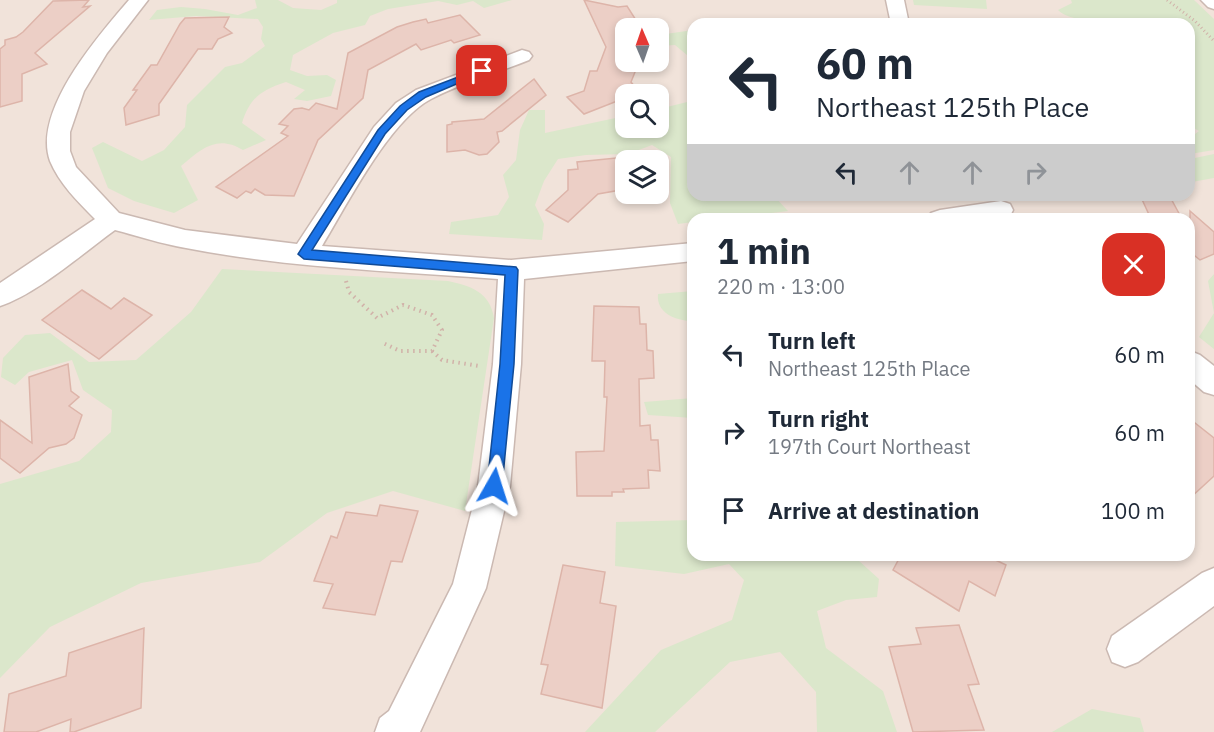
<!DOCTYPE html>
<meta charset="utf-8">
<style>
body{margin:0;font-family:"IBM Plex Sans",sans-serif;background:#f2f2f3;color:#1f2937;height:100vh;display:flex;flex-direction:column;font-size:22px;white-space:nowrap}
*{box-sizing:border-box;margin:0}
p{font-size:20px;color:#747a83}
.icon{flex:none;width:33px;height:33px;fill:none;stroke:currentColor;stroke-width:2;stroke-linecap:round;stroke-linejoin:round}
.map{position:relative;flex:1;overflow:hidden}
.panel{position:absolute;left:687px;top:213px;width:508px;height:348px;display:flex;flex-direction:column;background:#fff;border-radius:18px;box-shadow:0 3px 9px #0003}
.panel>*{flex:none}
.banner{position:absolute;left:687px;top:18px;width:508px;height:183px;border-radius:18px;box-shadow:0 3px 9px #0003;background:#fff;color:#1f2937;overflow:hidden}
.needle{width:39px;rotate:358deg}
.controls{position:absolute;left:615px;top:18px;display:grid;gap:12px}
.controls a{display:grid;place-items:center;width:54px;height:54px;border-radius:12px;background:#fff;box-shadow:0 3px 9px #0003;font-size:30px}
.pin{position:absolute;display:grid;place-items:center;width:51px;height:51px;color:#fff;margin:-26px;border-radius:12px;box-shadow:0 3px 9px #0006}
.me{position:absolute;width:66px;margin:-33px;rotate:6deg;stroke-linejoin:round;filter:drop-shadow(0 0 4px #0008)}
.turn{display:flex;align-items:center;gap:21px;height:126px;padding:0 30px;font-size:27px}
.turn .icon{width:78px;height:78px;stroke-width:2.5}
.turn b{display:block;font-size:42px;line-height:51px}
.lanes{display:flex;align-items:center;height:57px;padding:0 30px;background:#0003;justify-content:center;gap:30px;direction:ltr}
.lanes .off{opacity:.35}
.round{display:grid;place-items:center;flex:none;width:63px;height:63px;border-radius:18px;background:#f2f2f3}
.head{display:flex;align-items:center;justify-content:space-between;height:102px;padding:0 30px}
h1{font-size:36px;font-weight:800;line-height:45px}
ul{padding:0;list-style:none}
li{display:flex;align-items:center;gap:18px;height:78px;padding:0 30px}
li div{flex:1}
li b{display:block;font-size:22px}
li em{font-style:normal}
.map>svg:first-child{display:block}
.residential{fill:#f1e3da;fill-rule:evenodd}
.green{fill:#dbe7cb}
.building{fill:#eccfc6;stroke:#ddb4a9;stroke-width:1.5}
.lines{fill:none;stroke-linecap:round;stroke-linejoin:round}
.minor-casing{stroke:#cbb9b2;stroke-width:3}
.path-far1{stroke:#d1b2a9;stroke-width:3;stroke-dasharray:1 3;stroke-linecap:butt}
.path{stroke:#d1b2a9;stroke-width:4;stroke-dasharray:1.5 4.5;stroke-linecap:butt}
.minor{fill:#fff;fill-rule:evenodd}
.route{fill:#1a73e8;stroke:#114b97;stroke-width:1.5}
</style>
<div class="map">
<svg width="1214" height="732" viewBox="0 0 1214 732">
<rect width="100%" height="100%" fill="#faf2eb"/>
<!-- residential -->
<path class="residential" d="M0,0H1214V732H0ZM693,24H1190V195H693ZM626,28H658V62H626ZM626,94H658V128H626ZM626,160H658V194H626ZM693,219H1190V555H693Z"/>
<!-- green -->
<g class="green">
<path d="M255,0H278L293,8L321,10L337,3V0H512L484,8L473,1L457,5L438,1L388,9L370,16L365,25L333,33L293,55L290,70L307,76L327,75L336,80L331,96L307,101L294,99L305,90L286,82C262,90 250,97 242,123L266,140L243,150C217,134 201,149 181,166L198,200L174,213L134,201L108,188L92,148L103,142L142,161L164,150L185,127L187,105L225,67L242,63L265,46L261,39L263,27L258,19L196,16L149,20L157,10L181,7L205,9L238,15L257,8Z"/>
<path d="M913,0H986L987,9L914,5Z"/>
<path d="M1071,0H1194L1214,19V150L1190,154V138L1199,131L1190,126V24H1098C1085,18 1068,20 1058,10L1072,3Z"/>
<path d="M693,30V60L675,45L659,46V35Z"/>
<path d="M693,96V195H773L788,211L723,219H693V222L678,224L670,203L671,157L652,145L628,154L586,155L558,159L544,181L535,205L544,224L542,240L449,234L451,222L498,215L509,197L503,175L516,160L520,130L529,110H545V133L625,116L626,128H658L659,109L687,102Z"/>
<path d="M1214,154V178L1192,182L1190,179V159Z"/>
<path d="M222,269L448,281C471,286 490,292 494,318L465,511L393,491L327,513L260,562L141,583L50,627L0,678V484L79,461L111,432L112,410L83,390L72,360L29,372L15,385L1,377L3,358L25,335L50,333L89,362L136,360L191,312Z"/>
<path d="M1214,274V349L1199,337L1214,313L1208,281Z"/>
<path d="M693,291V321C677,321 656,314 658,294Z"/>
<path d="M693,398V418L648,415L644,402Z"/>
<path d="M693,520V555H856L858,560L879,579L877,597L846,600L817,611L826,648L883,691L897,732H817L816,692L780,652L730,662L655,732H585L661,650L732,620L744,580L729,564L684,574L615,566L616,522Z"/>
<path d="M1092,709L1140,718L1144,732H1052Z"/>
</g>
<!-- building -->
<g class="building">
<path d="M89,0L83,7L90,6L35,53L47,64L22,74V101L0,107V49L5,45V40L16,37L23,32L53,1Z"/>
<path d="M584,0L618,7L627,6L641,28H626V62H639L631,82L639,92L626,94L625,98L584,114L567,97L584,91L590,71H597L606,47Z"/>
<path d="M460,15L480,35L454,43L451,40L421,50L416,44L368,70L363,98L318,140L294,196L265,195L255,189L251,193L246,191L237,198L216,187L288,136L281,133L288,126L279,124L294,109L302,108L309,110L316,103L337,109L348,53L397,27L413,22L426,19L428,23Z"/>
<path d="M229,17L224,27L232,33L218,39L212,49H198L159,104V115L126,125L124,108L137,90H133L151,65H157L180,24L185,18Z"/>
<path d="M534,79L546,95L502,131L497,132L499,142L487,154L479,155L465,150L447,152V125L452,124V122L484,119Z"/>
<path d="M626,157V189L598,194L568,222L546,210L568,190V170L578,169L577,162Z"/>
<path d="M1140,195H1169L1182,219H1151Z"/>
<path d="M1190,211L1214,232V254L1200,260L1190,252Z"/>
<path d="M82,290L111,309L124,298L152,315L99,359L42,320Z"/>
<path d="M594,306L639,307L640,324H646L647,350L653,351L654,378L639,379L640,426L650,425L651,440H658L660,471L648,470L649,488L623,489L624,492H612V496H577L576,452L604,451L607,397H604L605,361H592Z"/>
<path d="M68,364L71,391L79,397L69,406L82,415L74,438L66,444L49,448L20,473L0,458V420L32,443L29,377Z"/>
<path d="M1190,419L1214,438V476L1190,498Z"/>
<path d="M380,505L418,511L402,562L391,561L375,615L323,608L333,584L314,581L331,536L337,538L346,512L377,516Z"/>
<path d="M901,555H985L1006,565L995,596L969,581L959,611L893,570Z"/>
<path d="M563,565L605,572L600,603L616,606L602,708L541,694L548,665L541,664Z"/>
<path d="M959,625L979,684L968,685L984,730L913,732L889,647L921,644L916,628Z"/>
<path d="M144,628L141,708L74,732H70L71,719L36,732H4L9,694L66,676L69,653Z"/>
</g>
<g class="lines">
<!-- minor casing -->
<g class="minor-casing">
<g id="minor">
<path d="M129,0H148L107,53L84,91L70,132V151L76,167L119,213L185,230L297,244L374,127L396,103L416,90L522,50L529,52L532,56L529,60C497,73 461,83 431,99C389,121 347,205 322,246L511,260L693,243V261L524,279L521,364L510,486L486,588L420,732H375L380,718L389,711L453,584L478,486L493,364L498,279C394,271 288,268 186,248C162,244 138,236 115,230C83,253 37,294 0,306V283L95,219C78,202 59,183 50,161C32,111 99,35 129,0Z"/>
<path d="M886,0H904L909,24H891Z"/>
<path d="M1201,0H1214V9L1208,7Z"/>
<path d="M1001,201L1010,204L1013,210L1010,216L998,219H928L931,213L940,210Z"/>
<path d="M1190,351L1200,355L1214,366V395L1204,392L1190,380Z"/>
<path d="M1214,568V606L1138,662L1125,667L1112,662L1107,649L1112,636L1202,573Z"/>
</g>
</g>
<!-- path-far1 -->
<path class="path-far1" d="M1167,0L1195,21L1214,41"/>
<!-- path -->
<g class="path">
<path d="M346,281L349,292L377,318L403,305L432,315L442,330L432,351H400L383,343"/>
<path d="M432,351L442,360L479,366"/>
</g>
<!-- minor -->
<use href="#minor" class="minor"/>
</g>
<!-- route -->
<path class="route" d="M479,69L487,71L426,97L407,110L385,134L312,250L516,267L518,270L514,364L502,486L500,491L494,493L489,491L487,486L500,364L505,275L304,259L298,254L378,130L400,106L419,92Z"/>
</svg>
<div class="controls">
<a><svg class="needle" viewBox="-14 -14 28 28"><path d="M0-13l5 13h-10z" fill="#e53935"/><path d="M0 13l5-13h-10z" fill="#747a83"/></svg></a>
<a><svg class="icon" aria-label="search" viewBox="0 0 24 24"><circle cx="10" cy="10" r="6"/><path d="M15 15l6 6"/></svg></a>
<a><svg class="icon" aria-label="layers" viewBox="0 0 24 24"><path d="M12 4l9 5-9 5-9-5zM3 14l9 5 9-5"/></svg></a>
</div>
<div class="pin" style="left:482px;top:71px;background:#d93025"><svg class="icon" aria-label="arrive" viewBox="0 0 24 24"><path d="M6 21V4h12l-3 4 3 4H6"/></svg></div>
<svg class="me" style="left:494px;top:486px" viewBox="-20 -20 40 40"><path d="M0-17L14 15 0 8-14 15z" fill="#1a73e8" stroke="#fff" stroke-width="4"/></svg>
<div class="banner">
<div class="turn"><svg class="icon" aria-label="left" viewBox="0 0 24 24"><path d="M17 20v-9H6M10 6l-5 5 5 5"/></svg><div><b>60 m</b>Northeast 125th Place</div></div>
<div class="lanes"><svg class="icon" aria-label="left" viewBox="0 0 24 24"><path d="M17 20v-9H6M10 6l-5 5 5 5"/></svg><svg class="icon off" aria-label="ahead" viewBox="0 0 24 24"><path d="M12 20V5M6 11l6-6 6 6"/></svg><svg class="icon off" aria-label="ahead" viewBox="0 0 24 24"><path d="M12 20V5M6 11l6-6 6 6"/></svg><svg class="icon off" aria-label="right" viewBox="0 0 24 24"><path d="M7 20v-9h11M14 6l5 5-5 5"/></svg></div>
</div>
<section class="panel">
<div class="head"><div><h1>1 min</h1><p>220 m · 13:00</p></div><a class="round" style="background:#d93025;color:#fff"><svg class="icon" aria-label="close" viewBox="0 0 24 24"><path d="M6 6l12 12M18 6L6 18"/></svg></a></div>
<ul>
<li><svg class="icon" aria-label="left" viewBox="0 0 24 24"><path d="M17 20v-9H6M10 6l-5 5 5 5"/></svg><div><b>Turn left</b><p>Northeast 125th Place</p></div><em>60 m</em></li>
<li><svg class="icon" aria-label="right" viewBox="0 0 24 24"><path d="M7 20v-9h11M14 6l5 5-5 5"/></svg><div><b>Turn right</b><p>197th Court Northeast</p></div><em>60 m</em></li>
<li><svg class="icon" aria-label="arrive" viewBox="0 0 24 24"><path d="M6 21V4h12l-3 4 3 4H6"/></svg><div><b>Arrive at destination</b></div><em>100 m</em></li>
</ul>
</section>
</div>
